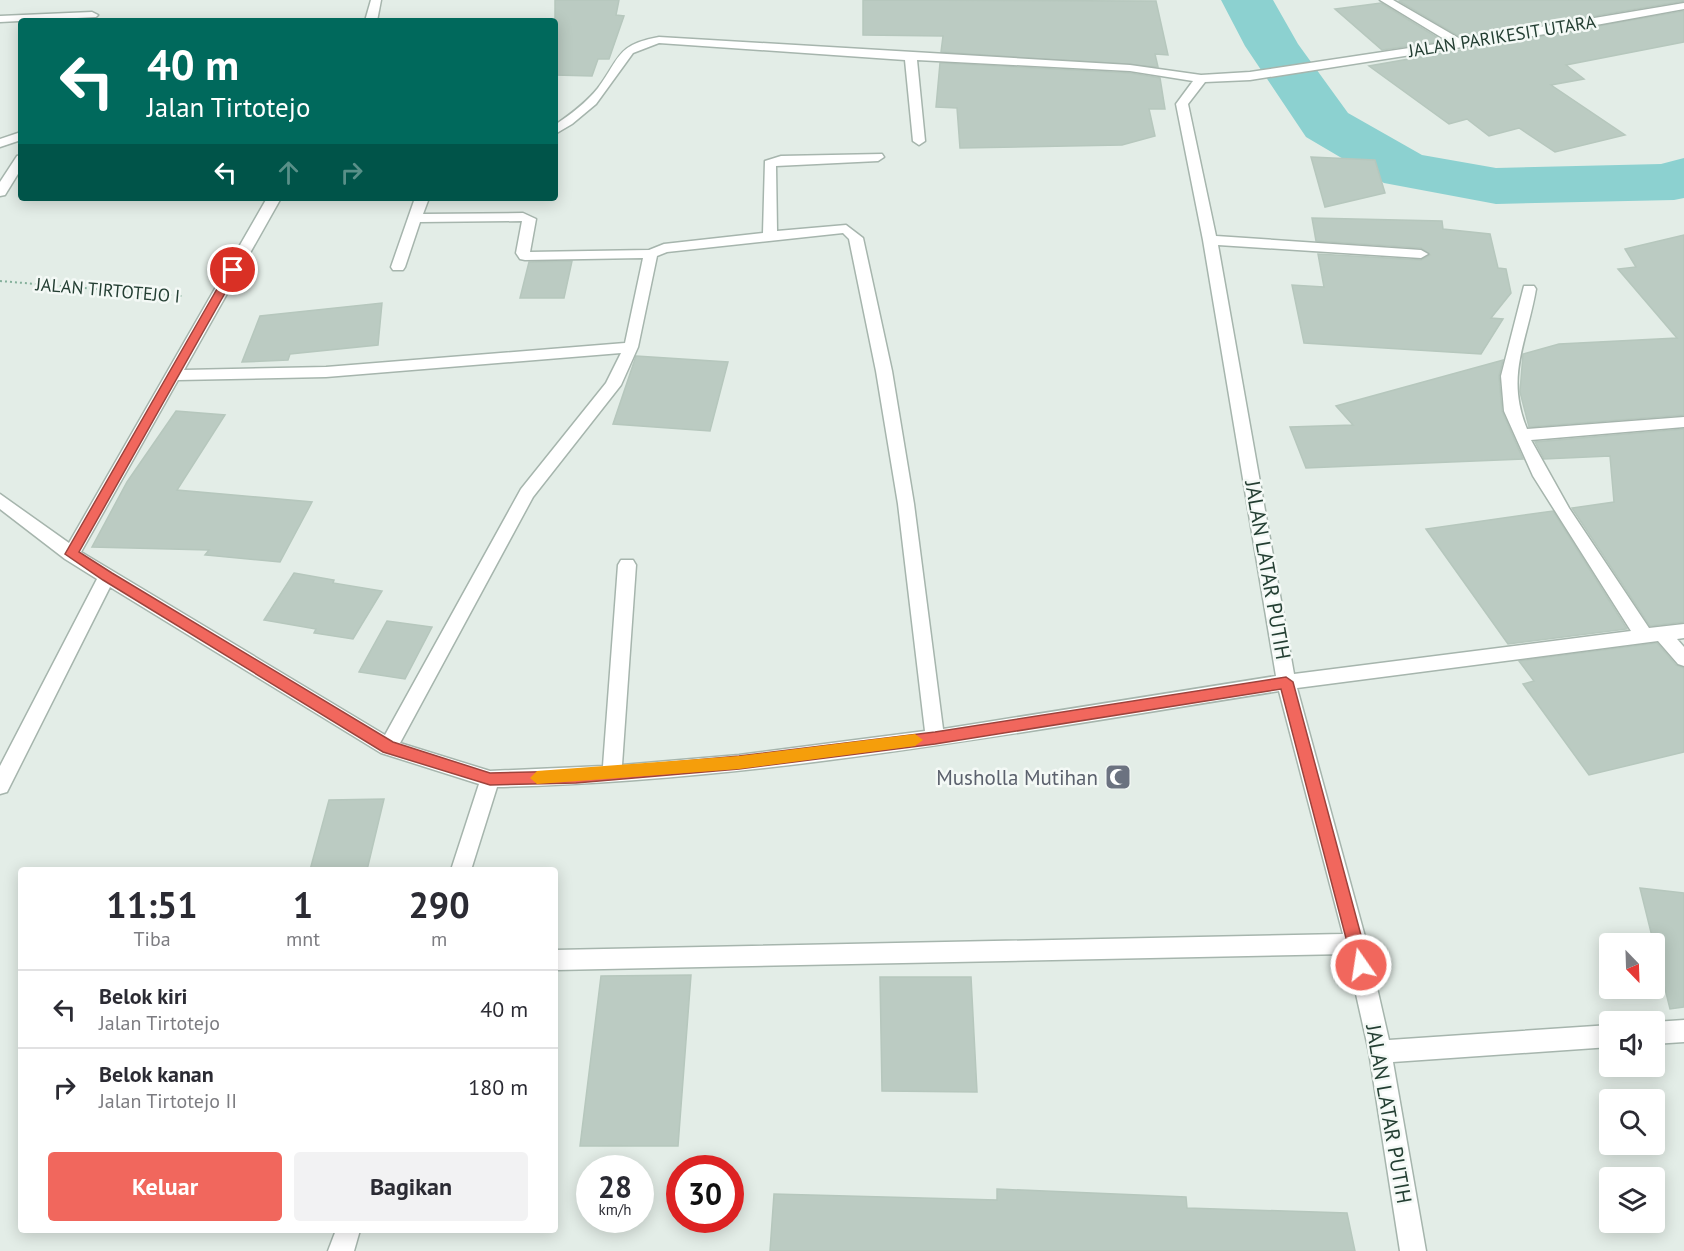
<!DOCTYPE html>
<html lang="id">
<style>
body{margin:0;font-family:"PT Sans",sans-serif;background:#f2f2f3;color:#2b2b33;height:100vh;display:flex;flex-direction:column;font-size:22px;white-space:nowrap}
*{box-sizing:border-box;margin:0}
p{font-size:20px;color:#7c7c81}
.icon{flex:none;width:33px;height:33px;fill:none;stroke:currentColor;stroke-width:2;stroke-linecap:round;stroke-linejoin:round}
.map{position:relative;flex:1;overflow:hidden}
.side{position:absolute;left:18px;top:867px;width:540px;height:366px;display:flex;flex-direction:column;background:#fff;border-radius:6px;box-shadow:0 3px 15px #0003}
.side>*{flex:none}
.top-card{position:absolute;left:18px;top:18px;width:540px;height:183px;border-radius:6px;box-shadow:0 3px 15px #0003;background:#00695c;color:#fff;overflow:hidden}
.needle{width:39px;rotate:157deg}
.fabs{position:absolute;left:1599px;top:933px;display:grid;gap:12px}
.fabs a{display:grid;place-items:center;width:66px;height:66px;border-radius:6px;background:#fff;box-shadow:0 3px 15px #0003;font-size:30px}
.speed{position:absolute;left:576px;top:1155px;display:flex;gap:12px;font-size:30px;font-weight:700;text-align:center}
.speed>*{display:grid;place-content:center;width:78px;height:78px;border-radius:50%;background:#fff;box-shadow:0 3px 15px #0003;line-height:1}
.speed small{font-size:15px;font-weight:400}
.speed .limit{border:9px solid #d22;background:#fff;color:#111}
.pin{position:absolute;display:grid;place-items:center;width:51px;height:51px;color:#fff;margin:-26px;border:3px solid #fff;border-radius:50%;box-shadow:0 2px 6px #0007}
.me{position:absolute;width:66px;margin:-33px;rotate:347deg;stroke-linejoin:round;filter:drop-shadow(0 0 4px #0008)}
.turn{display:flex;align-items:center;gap:21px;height:126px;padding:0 30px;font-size:27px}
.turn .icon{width:78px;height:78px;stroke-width:2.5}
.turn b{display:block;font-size:42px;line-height:51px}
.lanes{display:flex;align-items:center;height:57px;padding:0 30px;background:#0003;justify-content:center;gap:30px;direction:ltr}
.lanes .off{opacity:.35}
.eta{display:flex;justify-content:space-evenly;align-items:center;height:102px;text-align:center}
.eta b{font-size:36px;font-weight:700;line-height:42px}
.primary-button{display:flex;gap:12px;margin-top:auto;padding:12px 30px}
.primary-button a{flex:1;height:69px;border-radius:6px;background:#f1675d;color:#fff;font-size:24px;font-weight:700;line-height:69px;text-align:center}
.primary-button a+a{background:#f2f2f3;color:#2b2b33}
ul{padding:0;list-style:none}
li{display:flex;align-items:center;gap:18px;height:78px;padding:0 30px;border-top:2px solid #e1e1e2}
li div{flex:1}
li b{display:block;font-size:22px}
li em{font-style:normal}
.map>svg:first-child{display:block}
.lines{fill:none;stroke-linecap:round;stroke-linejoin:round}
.river{fill:#8cd1d0;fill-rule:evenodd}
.building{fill:#bbcbc2;stroke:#b6c7bd;stroke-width:1.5}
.street-casing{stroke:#a6b5ad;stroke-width:3}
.path{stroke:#84b09b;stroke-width:2;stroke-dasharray:2 3;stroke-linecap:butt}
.street{fill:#fff;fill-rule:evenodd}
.route{fill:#f1675d;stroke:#9d433c;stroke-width:1.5}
.slow{fill:#f59e0b}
.labels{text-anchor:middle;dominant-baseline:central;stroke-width:5;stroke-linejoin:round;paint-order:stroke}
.far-street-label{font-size:18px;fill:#233e32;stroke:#f4f9f6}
.street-label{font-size:21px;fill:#233e32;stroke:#f4f9f6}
.worship-label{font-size:21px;fill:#5b616d;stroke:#f4f9f6;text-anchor:end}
</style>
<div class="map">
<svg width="1684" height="1251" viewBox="0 0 1684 1251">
<rect width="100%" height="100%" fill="#e3ede7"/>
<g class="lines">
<!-- river -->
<path class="river" d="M1221,0H1273L1298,44L1348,113L1422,155L1496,168L1661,164L1684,158V198L1674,200L1496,204L1384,183L1306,137L1245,46Z"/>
</g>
<!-- building -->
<g class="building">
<path d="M555,0H619L616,15L624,16L609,59H598L592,76L555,75Z"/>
<path d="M863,0L1156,1L1168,55L1155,54L1158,67L941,52L943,36L863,35Z"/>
<path d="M1403,0H1684V1L1462,38L1399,1Z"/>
<path d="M1381,3L1443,41L1382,50L1335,9Z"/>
<path d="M1684,11V42L1566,65L1584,79L1551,85L1625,135L1555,152L1519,128L1489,136L1467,119L1449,124L1369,66Z"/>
<path d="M940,63L1130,73L1160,78L1165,109H1149L1155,136L1122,145L960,148L957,108L936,107Z"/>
<path d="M1311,157L1375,160L1385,193L1325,207Z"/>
<path d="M1312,218L1442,221L1443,229L1490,234L1498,268L1506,269L1511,293L1491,318L1503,319L1481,354L1304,343L1292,285L1324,287L1318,254L1421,260L1430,255L1421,248L1316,241Z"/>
<path d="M1684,235V415L1529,427L1520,392L1523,354L1559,344L1677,338L1618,269L1636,267L1625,249Z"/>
<path d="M572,261L564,298H520L529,262Z"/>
<path d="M382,303L378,345L290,354L288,360L242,362L260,316Z"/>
<path d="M636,356L728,362L710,431L613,424Z"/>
<path d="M1503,360L1499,376L1502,411L1523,459L1306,468L1290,427L1353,425L1336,406Z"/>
<path d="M176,411L225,415L177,490L312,502L280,562L205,555L209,550L92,547L127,482Z"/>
<path d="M1684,429V622L1650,626L1572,508L1614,502L1610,456L1544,459L1535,442Z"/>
<path d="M1553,511L1627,629L1508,644L1426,529Z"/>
<path d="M294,573L334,580L333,583L382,591L353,639L314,633L316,629L264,620Z"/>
<path d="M387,621L432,627L405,679L359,672Z"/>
<path d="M1657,643L1676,665L1684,668V752L1589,775L1523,684L1534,681L1519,661Z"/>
<path d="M384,799L367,870H310L329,800Z"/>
<path d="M1640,888L1684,893V1007L1670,1009Z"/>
<path d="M691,975L678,1146H580L601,976Z"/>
<path d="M880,977H971L977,1092L882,1091Z"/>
<path d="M997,1189L1186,1197L1187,1208L1347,1213L1355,1251H770L774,1194L997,1200Z"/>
</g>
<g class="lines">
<!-- street casing -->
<g class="street-casing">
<g id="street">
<path d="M371,0H381L377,21H365Z"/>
<path d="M1380,0H1393L1462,40L1684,3V9L1552,33L1250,80L1205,82L1188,104L1216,236L1421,250L1428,254L1421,258L1218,245L1294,674L1631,631L1533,476L1504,411L1501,376L1524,286H1534L1536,289C1527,342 1505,376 1527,429L1684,417V427L1531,440L1569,508L1649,628L1684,624V638L1677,639L1684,647V666L1678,664L1658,641L1297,688L1367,944L1389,1040L1610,1025V1047L1393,1062L1426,1251H1400L1369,1052L1347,954L555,970V950L1343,934L1279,691C1020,732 760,781 497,787L471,870H451L479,784L381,753L110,587L7,792L0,794V766L97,579L65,559L0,509V494L69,543L267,198H281L184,370L326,367L625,343L643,258L525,260L520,259L516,253L522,221L420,222L405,267L403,270H393L391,267L415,198H429L423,214L523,213L536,219L530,252L649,250L664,244L763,233L765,161L781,156L882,154L884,157L878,161L776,166L777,231L846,225L863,238L892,371L914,504L943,729L1276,676L1203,240L1176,104L1193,81L1130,71L917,60L925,141L919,145L913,141L905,60L659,43L633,53L596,104L572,124L555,134V125C571,114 586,103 598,88C621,57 616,45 659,37L1130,65L1201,75L1250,72L1449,42ZM843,233L849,239L876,371L898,504L925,731L739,755L622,765L636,565L633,560H621L618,565L603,766L490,771L400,743L533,497L621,385L638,347L657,256L667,252ZM621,353L606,383L521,489L385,735L81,552L178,380L326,377Z"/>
<path d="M92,12L98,15L96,17L0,22V16Z"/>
<path d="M21,132V140L0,147V139Z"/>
<path d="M21,155V169L5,195L0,196V182L17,156Z"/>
<path d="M1684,1020V1042L1654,1044V1022Z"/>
<path d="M336,1230H360L354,1251H328Z"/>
</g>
</g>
<!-- path -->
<path class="path" d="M0,281L182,296"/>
<!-- street -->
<use href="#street" class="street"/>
</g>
<!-- route -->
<path class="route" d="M229,268L238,270L79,552L112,573L393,742L490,773L576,771L739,756L935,732L1286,677L1293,682L1369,965L1367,971L1361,973L1355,971L1353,965L1281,689L935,744L739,769L576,783L490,785L383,752L103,580L65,554Z"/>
<!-- slow -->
<path class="slow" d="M915,734L923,740L915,746L739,769L537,784L530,778L537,771L739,756Z"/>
<!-- icons -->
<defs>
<g id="mosque-square" transform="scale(1.35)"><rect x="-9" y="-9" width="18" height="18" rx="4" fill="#6b7280" stroke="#f4f9f6"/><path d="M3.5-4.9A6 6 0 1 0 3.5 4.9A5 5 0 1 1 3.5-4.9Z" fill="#fff"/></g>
</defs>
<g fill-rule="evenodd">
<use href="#mosque-square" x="1118" y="777"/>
</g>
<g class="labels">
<!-- far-street labels -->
<g class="far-street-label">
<text transform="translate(1502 36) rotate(-9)">JALAN PARIKESIT UTARA</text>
<text transform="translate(108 290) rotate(5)">JALAN TIRTOTEJO I</text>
</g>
<!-- street labels -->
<g class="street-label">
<text transform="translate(1268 570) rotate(80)">JALAN LATAR PUTIH</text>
<text transform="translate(1389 1114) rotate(80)">JALAN LATAR PUTIH</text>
</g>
<!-- worship labels -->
<g class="worship-label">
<text x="1098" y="777">Musholla Mutihan</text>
</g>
</g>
</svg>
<div class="fabs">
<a><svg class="needle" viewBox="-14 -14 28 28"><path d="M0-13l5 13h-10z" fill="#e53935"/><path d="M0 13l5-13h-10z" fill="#7c7c81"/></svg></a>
<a><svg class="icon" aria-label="sound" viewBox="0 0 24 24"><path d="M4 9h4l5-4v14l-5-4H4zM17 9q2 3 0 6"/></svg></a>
<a><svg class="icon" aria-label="search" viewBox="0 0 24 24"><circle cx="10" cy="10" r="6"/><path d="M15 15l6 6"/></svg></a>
<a><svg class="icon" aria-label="layers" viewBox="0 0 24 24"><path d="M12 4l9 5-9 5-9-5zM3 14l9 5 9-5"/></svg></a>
</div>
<div class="speed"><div>28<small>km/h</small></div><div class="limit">30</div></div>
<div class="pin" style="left:233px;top:270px;background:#d93025"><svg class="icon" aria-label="arrive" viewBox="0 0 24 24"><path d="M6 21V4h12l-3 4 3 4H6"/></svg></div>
<svg class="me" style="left:1361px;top:965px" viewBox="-20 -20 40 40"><circle r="17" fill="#f1675d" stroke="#fff" stroke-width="3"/><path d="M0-11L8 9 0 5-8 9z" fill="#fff"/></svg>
<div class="top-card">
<div class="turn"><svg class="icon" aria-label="left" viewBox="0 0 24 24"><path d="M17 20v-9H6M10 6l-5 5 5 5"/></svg><div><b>40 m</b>Jalan Tirtotejo</div></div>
<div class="lanes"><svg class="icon" aria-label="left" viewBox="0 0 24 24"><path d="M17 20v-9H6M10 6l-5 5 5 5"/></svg><svg class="icon off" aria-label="ahead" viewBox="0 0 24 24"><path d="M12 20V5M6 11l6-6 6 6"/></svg><svg class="icon off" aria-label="right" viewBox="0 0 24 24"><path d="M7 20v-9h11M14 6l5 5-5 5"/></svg></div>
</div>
<section class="side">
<div class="eta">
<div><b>11:51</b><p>Tiba</p></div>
<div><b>1</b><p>mnt</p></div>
<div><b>290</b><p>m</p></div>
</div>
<ul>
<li><svg class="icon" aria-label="left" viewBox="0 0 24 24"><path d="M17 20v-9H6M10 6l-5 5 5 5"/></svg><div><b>Belok kiri</b><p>Jalan Tirtotejo</p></div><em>40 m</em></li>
<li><svg class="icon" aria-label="right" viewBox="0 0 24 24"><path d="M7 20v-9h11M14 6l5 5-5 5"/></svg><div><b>Belok kanan</b><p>Jalan Tirtotejo II</p></div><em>180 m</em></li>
</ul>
<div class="primary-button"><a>Keluar</a><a>Bagikan</a></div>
</section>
</div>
